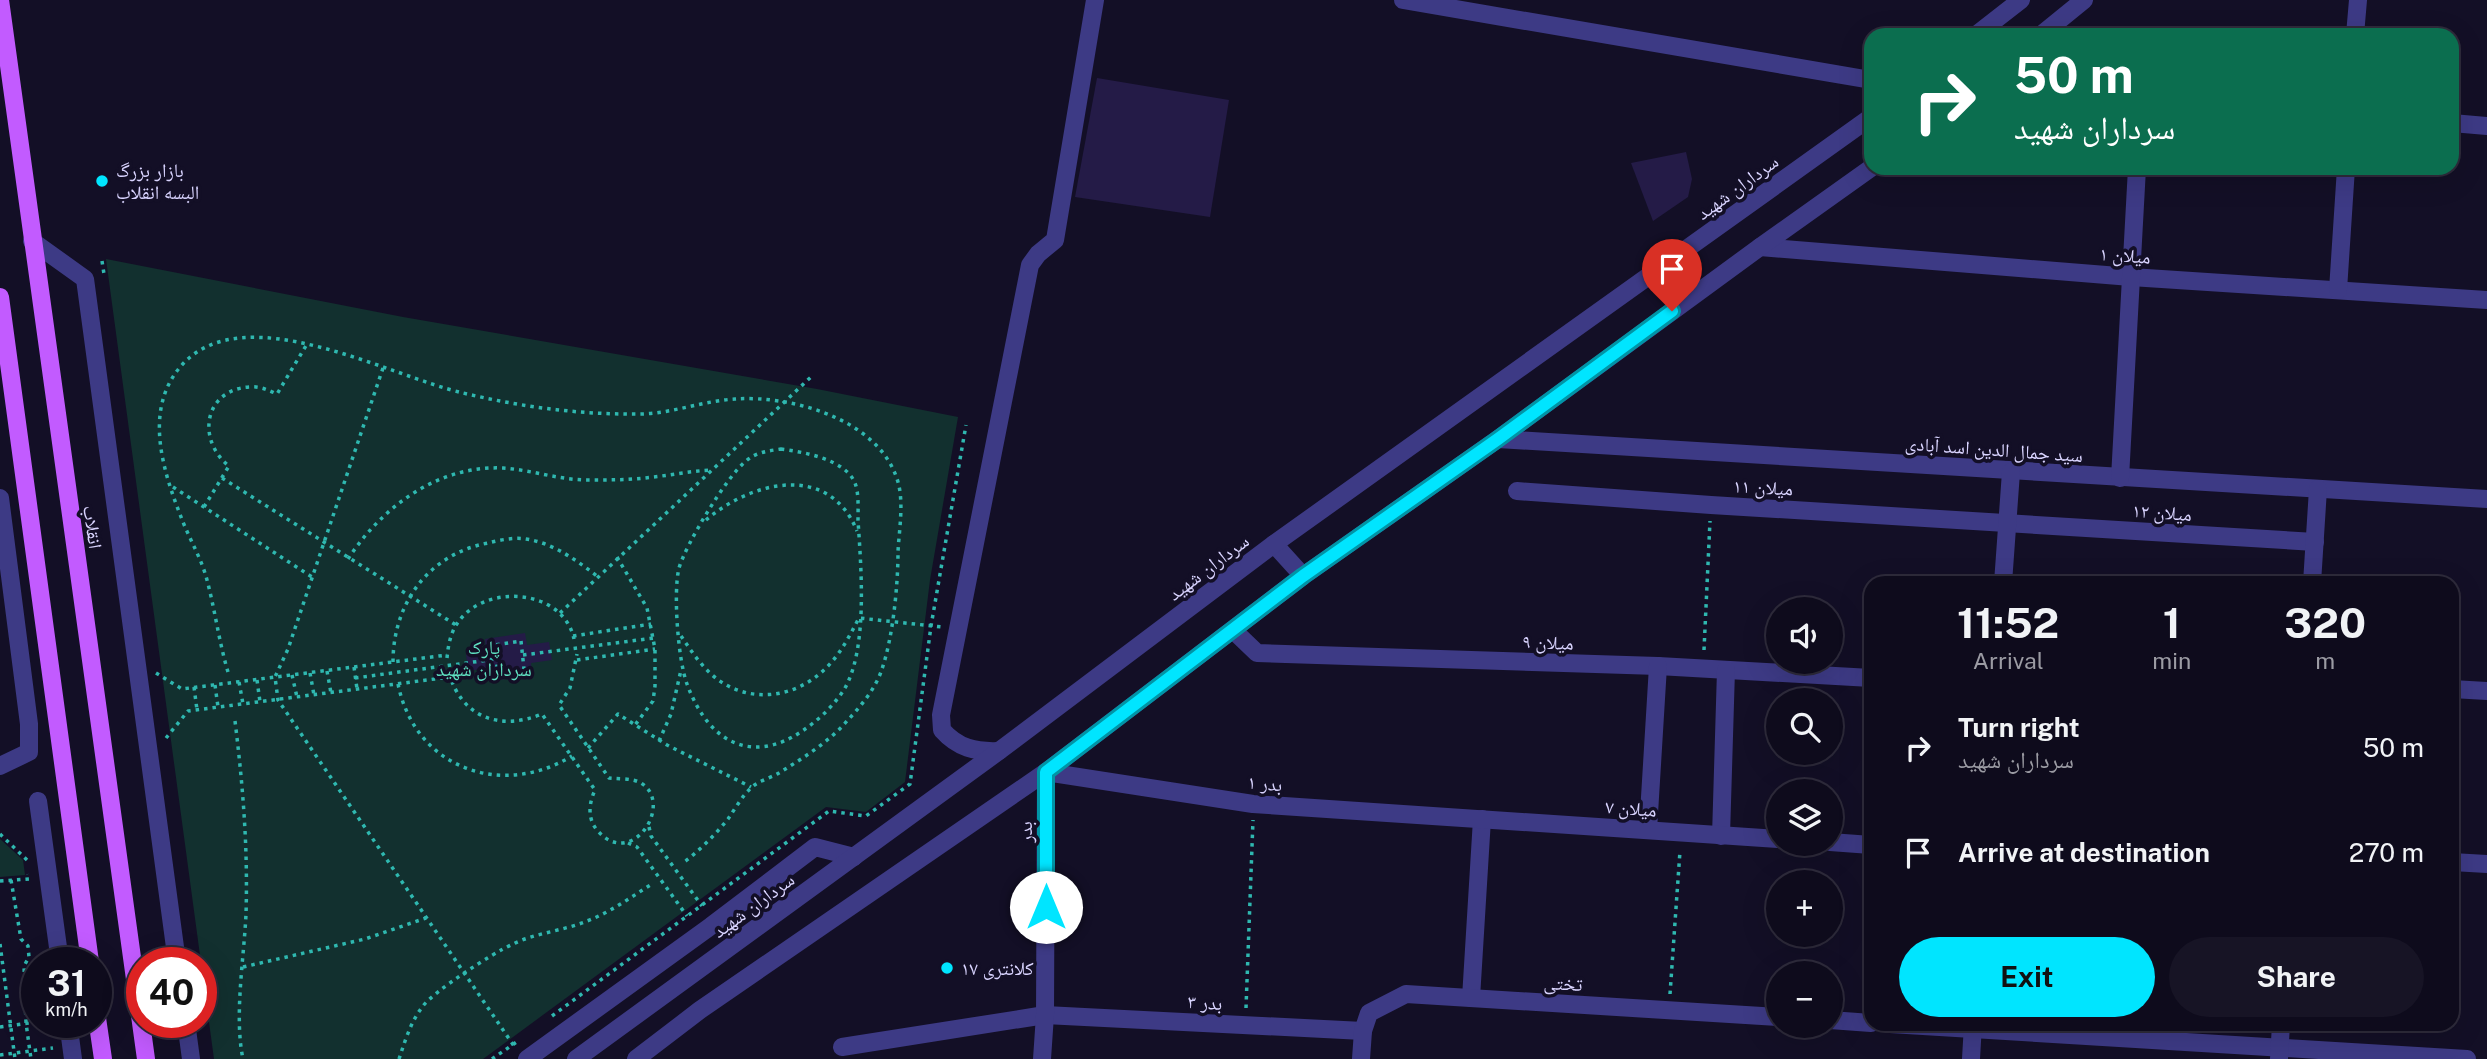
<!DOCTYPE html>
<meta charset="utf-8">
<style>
body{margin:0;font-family:"Public Sans","Noto Naskh Arabic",sans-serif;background:#171425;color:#f1f3f6;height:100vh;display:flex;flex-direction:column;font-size:26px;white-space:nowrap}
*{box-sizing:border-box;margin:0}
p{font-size:23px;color:#9b9ba3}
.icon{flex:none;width:38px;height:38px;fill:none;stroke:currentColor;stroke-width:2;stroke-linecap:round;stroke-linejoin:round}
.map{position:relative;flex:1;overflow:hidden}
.drawer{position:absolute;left:1864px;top:576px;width:595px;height:455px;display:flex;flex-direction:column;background:#0e0b1c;border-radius:21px;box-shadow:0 7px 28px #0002,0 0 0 2px #2e2b3b}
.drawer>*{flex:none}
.hud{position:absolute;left:1864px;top:28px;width:595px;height:147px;border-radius:21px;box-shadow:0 7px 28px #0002,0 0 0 2px #2e2b3b;background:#0b6e4f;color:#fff;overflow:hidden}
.buttons{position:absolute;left:1766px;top:597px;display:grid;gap:14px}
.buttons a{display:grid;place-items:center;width:77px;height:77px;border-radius:50%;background:#0e0b1c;box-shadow:0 7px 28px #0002,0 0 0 2px #2e2b3b;font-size:35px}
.speed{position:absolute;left:21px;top:947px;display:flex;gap:14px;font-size:35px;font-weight:700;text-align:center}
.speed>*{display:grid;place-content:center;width:91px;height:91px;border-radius:50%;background:#0e0b1c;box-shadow:0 7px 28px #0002,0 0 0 2px #2e2b3b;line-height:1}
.speed small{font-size:18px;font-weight:400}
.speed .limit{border:10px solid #d22;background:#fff;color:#111}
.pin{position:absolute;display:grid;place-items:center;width:60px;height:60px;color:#fff;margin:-72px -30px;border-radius:50% 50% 50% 0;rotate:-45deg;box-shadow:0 0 7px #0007}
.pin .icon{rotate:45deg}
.me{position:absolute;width:77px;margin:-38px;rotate:0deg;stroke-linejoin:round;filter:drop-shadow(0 0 5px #0008)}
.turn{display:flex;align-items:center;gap:24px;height:147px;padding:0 35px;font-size:32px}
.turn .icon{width:91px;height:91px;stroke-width:2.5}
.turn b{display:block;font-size:49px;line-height:60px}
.eta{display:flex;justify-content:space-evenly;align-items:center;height:119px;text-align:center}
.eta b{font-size:42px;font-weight:700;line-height:49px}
.primary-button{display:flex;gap:14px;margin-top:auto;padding:14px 35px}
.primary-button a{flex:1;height:80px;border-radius:42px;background:#00e5ff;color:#111;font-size:28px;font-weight:700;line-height:80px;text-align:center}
.primary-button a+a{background:#171425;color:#f1f3f6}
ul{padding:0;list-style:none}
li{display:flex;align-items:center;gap:21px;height:105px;padding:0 35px}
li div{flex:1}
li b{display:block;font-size:26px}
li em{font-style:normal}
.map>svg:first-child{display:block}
.green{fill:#12302f}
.building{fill:#241b47}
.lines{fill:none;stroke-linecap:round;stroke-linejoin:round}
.path{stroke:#2fb8b0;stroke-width:3.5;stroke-dasharray:3.5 5;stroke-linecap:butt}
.minor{stroke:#3d3a85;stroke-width:18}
.major{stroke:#c25bff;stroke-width:18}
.route-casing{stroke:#0095a6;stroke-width:18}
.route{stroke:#00e5ff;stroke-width:12}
.poi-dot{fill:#00e5ff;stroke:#130f26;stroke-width:2.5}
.labels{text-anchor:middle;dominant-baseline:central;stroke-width:7;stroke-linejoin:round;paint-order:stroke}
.poi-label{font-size:19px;fill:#d9d4ff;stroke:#130f26;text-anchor:start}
.street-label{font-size:19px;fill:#d9d4ff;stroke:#130f26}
.park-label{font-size:19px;fill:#5fe0c0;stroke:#130f26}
</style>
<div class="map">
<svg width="2487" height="1059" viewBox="0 0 2487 1059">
<rect width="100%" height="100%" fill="#130f26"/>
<!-- green -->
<g class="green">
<path d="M106,259L403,317L817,389L958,417L930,580L905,782L866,812L826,807L483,1059H214Z"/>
<path d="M0,839L23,860L25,875L0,877Z"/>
</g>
<!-- building -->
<g class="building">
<path d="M1097,78L1229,100L1210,217L1075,197Z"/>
<path d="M1686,152L1692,179L1688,197L1653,221L1631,163Z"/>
<path d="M525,633L527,645L549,642L552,660L531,663L532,675L491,681L488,668L468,671L466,654L486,651L485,639Z"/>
</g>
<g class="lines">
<!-- path -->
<g class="path">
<path d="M102,261L104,274"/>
<path d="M383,368L288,649L275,677L278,700L514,1046"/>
<path d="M781,449C803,452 845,459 855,483C859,493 858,509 858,520C861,567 868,647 845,688C837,701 825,714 813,723C758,768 710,747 687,684C678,660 673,592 679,568C686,544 727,476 746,461C756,452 768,451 781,449Z"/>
<path d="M222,478L456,625"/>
<path d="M173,487L312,577"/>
<path d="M204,507L229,466C196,440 204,389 250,387C260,386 268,390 277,394L307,344"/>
<path d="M706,520C752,481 829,462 857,531"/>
<path d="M617,557L647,608L655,649V686L653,701L635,725"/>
<path d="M348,559C382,507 438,465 503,468C532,470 559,480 588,480C610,480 631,480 653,477C672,475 691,471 711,470"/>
<path d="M560,613L812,376"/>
<path d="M573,636L651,624"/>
<path d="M681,636C690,649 699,663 711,674C745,705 795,700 827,667C841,653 850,635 859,618L942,627"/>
<path d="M521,641L524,669L498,673L494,645Z"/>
<path d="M1704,650L1710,521"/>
<path d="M523,655L654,638"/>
<path d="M447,658C448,647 450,636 455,627C480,582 563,587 574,639"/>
<path d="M577,660L655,649"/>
<path d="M393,662C393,603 429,554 488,543C500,540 514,537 526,539C553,543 576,560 597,576"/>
<path d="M354,667L357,689"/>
<path d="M327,671L331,693"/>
<path d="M228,672C219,642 215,610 207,580C202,560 191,542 183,522C164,474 142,411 181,366C243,295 389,376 463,393C522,407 581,415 642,414C673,413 703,401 735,399C791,395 880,419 898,482C904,503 899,531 898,552C898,585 893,637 882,669C876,688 861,706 847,721C829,742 803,758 779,773C770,778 758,781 751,788C742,796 735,809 728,819C715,835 699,851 683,863"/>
<path d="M156,673L182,689L447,655"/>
<path d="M310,673L314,695"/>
<path d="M449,673C462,718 500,731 542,714L595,790C589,803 587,818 597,830C631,871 675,804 641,783C632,778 619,779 609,778L559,705L570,688L577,654"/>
<path d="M292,675L297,697"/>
<path d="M355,678L496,659"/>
<path d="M257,680L260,702"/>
<path d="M239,682L243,704"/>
<path d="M398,684C415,768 501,799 572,756"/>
<path d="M215,685L218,707"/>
<path d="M194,687L197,710"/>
<path d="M235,721C243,786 248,849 246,914C244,958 234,1017 243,1059"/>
<path d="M166,738L188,711L450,677"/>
<path d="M659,741L671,714L681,670"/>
<path d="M588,748L618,714L667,745L751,787"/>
<path d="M649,827L651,836L702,906"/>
<path d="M0,834L27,860"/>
<path d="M628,843L637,847L687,916"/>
<path d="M11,880L21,939L28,946L29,957L24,966L26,1023L31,1059"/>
<path d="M0,881L29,879L28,874"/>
<path d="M0,944L15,1059"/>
<path d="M243,967L365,939L426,918"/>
<path d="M1670,994L1680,851"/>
<path d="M201,1003L202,1012"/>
<path d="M1246,1008L1253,820"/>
<path d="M552,1016L829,811L866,816L910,784L931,626L966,425"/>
<path d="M0,1027L37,1022"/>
<path d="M0,1055L53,1048"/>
<path d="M399,1059C405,1041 411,1021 423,1006C434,991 493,953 511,945C534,933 563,931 587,921C611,912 631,897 652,884"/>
<path d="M492,1059L518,1041"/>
</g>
<!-- minor -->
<g class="minor">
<path d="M1403,0L1871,80"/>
<path d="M1976,35L2021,0"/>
<path d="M2041,35L2084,0"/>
<path d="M2355,35L2358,0"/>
<path d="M2452,123L2487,126"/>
<path d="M32,241L85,279L177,962"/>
<path d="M1760,247L2131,277L2487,300"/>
<path d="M2338,290L2346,168"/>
<path d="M1498,439L2487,499"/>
<path d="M2120,478L2137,168"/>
<path d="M1517,491L1711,505L2315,542"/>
<path d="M0,498L29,724V752L0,766"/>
<path d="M1274,544L1303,576"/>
<path d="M2003,583L2011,472"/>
<path d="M2312,583L2318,489"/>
<path d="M1233,630L1257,653L1658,666L1871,678"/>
<path d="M2452,689L2487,691"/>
<path d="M999,751C975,752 958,748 942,730L941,715L1030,265L1038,254L1055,240L1095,0"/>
<path d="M38,801L60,962"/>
<path d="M1648,830L1658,666"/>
<path d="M1721,836L1726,670"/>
<path d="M1830,842L1871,845"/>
<path d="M2452,862L2487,864"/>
<path d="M1471,998L1482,819"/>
<path d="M1830,1020L1871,1023"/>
<path d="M68,1022L73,1059"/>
<path d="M186,1022L191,1059"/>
<path d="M1890,1024L2467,1059"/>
<path d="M842,1047L1045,1015L1363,1031"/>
<path d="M527,1059L711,926L815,847L854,857"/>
<path d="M576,1059L999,751L1274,544L1871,117"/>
<path d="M636,1059L700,1010L1046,772L1303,576L1498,439L1760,247L1871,168"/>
<path d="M1042,1059L1045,1015L1046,772L1253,804L1778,839"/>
<path d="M1361,1059L1363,1031L1369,1013L1406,994L1778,1017"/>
<path d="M1971,1059L1973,1024"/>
<path d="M2279,1059L2281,1024"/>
</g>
<!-- major -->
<g class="major">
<path d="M0,0L146,1059"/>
<path d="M0,297L90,962"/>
<path d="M96,1011L103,1059"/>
</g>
</g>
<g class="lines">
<!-- route casing -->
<g class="route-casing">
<path id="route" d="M1046,907V772L1303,576L1498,439L1672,311"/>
</g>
<!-- route -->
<use href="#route" class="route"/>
</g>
<!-- markers -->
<g class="poi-dot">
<circle cx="102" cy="181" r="7"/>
<circle cx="947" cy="968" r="7"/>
</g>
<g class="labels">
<!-- poi labels -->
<g class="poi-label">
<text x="116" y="170">بازار بزرگ<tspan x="116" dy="22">البسه انقلاب</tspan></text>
<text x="961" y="968">کلانتری ۱۷</text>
</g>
<!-- street labels -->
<g class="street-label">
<text transform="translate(1737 187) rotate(-36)">سرداران شهید</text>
<text transform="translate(2125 255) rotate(4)">میلان ۱</text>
<text transform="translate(1994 449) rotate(4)">سید جمال الدین اسد آبادی</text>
<text transform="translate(1763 487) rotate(3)">میلان ۱۱</text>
<text transform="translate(2162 512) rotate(4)">میلان ۱۲</text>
<text transform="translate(93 527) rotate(82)">انقلاب</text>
<text transform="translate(1208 567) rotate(-37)">سرداران شهید</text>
<text transform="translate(1548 642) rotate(2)">میلان ۹</text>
<text transform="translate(1265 783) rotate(5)">بدر ۱</text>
<text transform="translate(1631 808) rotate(4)">میلان ۷</text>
<text transform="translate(1025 832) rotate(-90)">بدر</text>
<text transform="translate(753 905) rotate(-36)">سرداران شهید</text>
<text transform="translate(1563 983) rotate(3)">تختی</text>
<text transform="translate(1205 1002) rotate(3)">بدر ۳</text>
</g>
<!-- park labels -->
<g class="park-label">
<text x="484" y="647">پارک<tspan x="484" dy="22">سرداران شهید</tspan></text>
</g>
</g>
</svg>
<div class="buttons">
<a><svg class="icon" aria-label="sound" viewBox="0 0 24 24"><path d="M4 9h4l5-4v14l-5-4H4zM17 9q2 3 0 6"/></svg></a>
<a><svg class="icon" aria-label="search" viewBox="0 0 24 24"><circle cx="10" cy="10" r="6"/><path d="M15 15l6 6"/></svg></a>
<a><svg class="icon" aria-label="layers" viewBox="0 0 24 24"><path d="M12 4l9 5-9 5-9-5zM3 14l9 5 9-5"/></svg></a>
<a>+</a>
<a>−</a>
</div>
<div class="speed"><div>31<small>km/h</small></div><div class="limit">40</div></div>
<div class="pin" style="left:1672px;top:311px;background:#d93025"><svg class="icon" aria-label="arrive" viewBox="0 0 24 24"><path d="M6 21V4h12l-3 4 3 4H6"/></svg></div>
<svg class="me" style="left:1046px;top:907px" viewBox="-20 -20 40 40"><circle r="19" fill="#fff"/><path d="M0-13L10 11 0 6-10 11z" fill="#00e5ff"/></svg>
<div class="hud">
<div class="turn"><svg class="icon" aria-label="right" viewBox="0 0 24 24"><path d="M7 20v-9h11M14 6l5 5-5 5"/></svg><div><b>50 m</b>سرداران شهید</div></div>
</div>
<section class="drawer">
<div class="eta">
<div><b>11:52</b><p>Arrival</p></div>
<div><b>1</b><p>min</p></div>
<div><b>320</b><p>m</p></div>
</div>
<ul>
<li><svg class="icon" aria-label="right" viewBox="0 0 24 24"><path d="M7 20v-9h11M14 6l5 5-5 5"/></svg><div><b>Turn right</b><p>سرداران شهید</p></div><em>50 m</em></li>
<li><svg class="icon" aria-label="arrive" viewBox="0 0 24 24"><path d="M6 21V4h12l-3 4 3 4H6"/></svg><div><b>Arrive at destination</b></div><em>270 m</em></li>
</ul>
<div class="primary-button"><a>Exit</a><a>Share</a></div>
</section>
</div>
